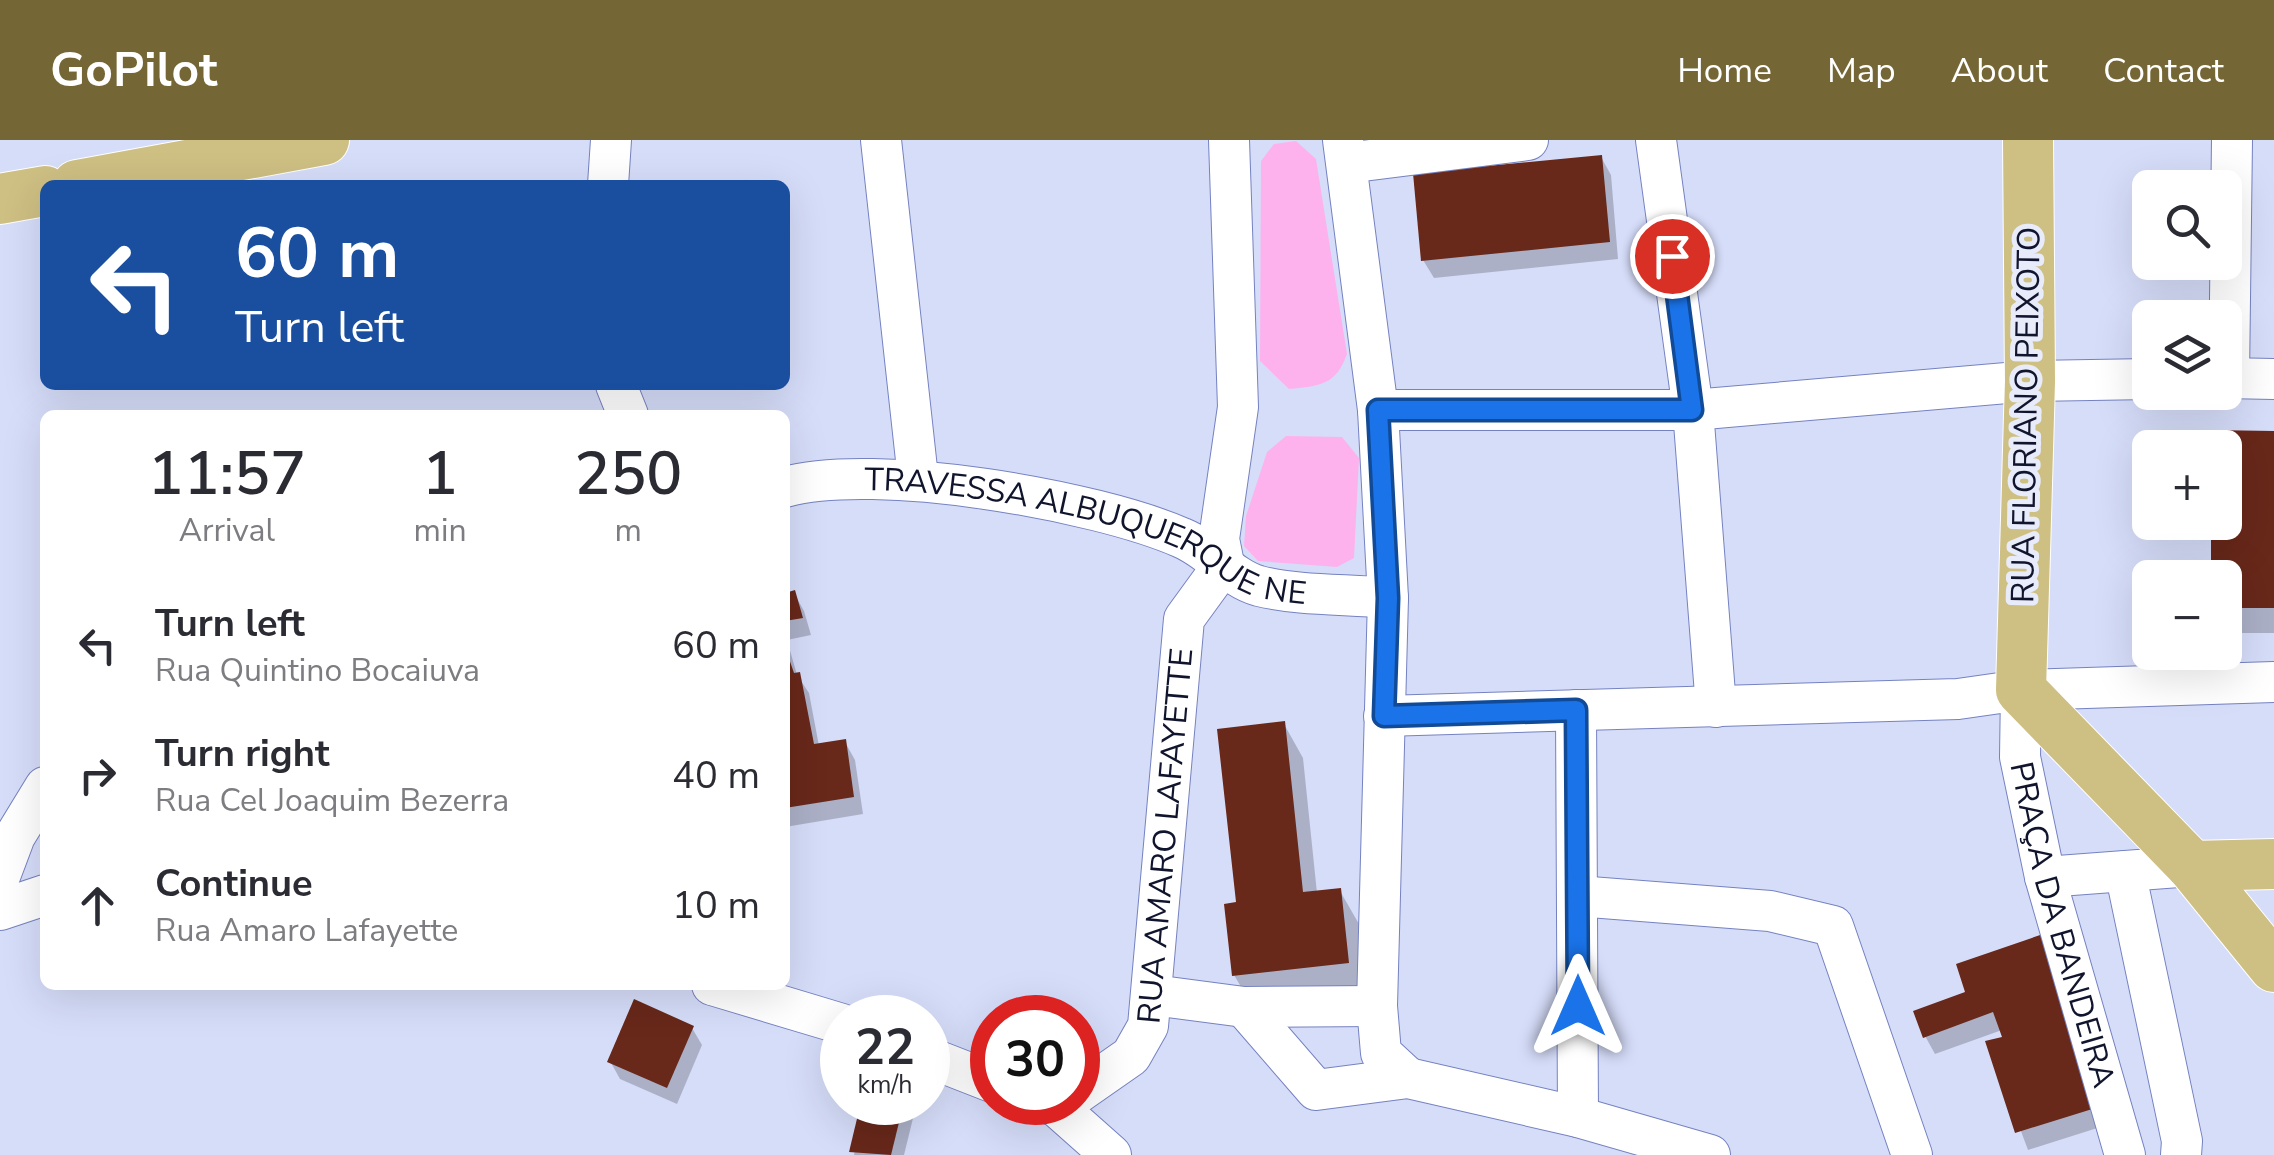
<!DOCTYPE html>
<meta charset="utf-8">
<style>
body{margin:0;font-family:"Nunito Sans",sans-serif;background:#f7f7f7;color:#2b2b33;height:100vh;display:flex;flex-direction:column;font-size:38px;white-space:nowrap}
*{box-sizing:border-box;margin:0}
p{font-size:32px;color:#7c7c81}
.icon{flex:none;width:55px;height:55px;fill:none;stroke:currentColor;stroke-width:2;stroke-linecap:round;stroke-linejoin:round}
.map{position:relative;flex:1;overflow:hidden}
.side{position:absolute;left:40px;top:270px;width:750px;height:580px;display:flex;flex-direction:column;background:#fff;border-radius:15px;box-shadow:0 10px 40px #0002}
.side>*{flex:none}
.top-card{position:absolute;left:40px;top:40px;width:750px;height:210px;border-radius:15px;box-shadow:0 10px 40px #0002;background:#1a4fa0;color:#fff;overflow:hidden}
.fabs{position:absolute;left:2132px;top:30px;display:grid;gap:20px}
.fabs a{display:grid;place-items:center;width:110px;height:110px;border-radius:15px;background:#fff;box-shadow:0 10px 40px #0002;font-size:50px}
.speed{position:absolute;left:820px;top:855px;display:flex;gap:20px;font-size:50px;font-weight:700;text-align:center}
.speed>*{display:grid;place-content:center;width:130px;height:130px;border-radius:50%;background:#fff;box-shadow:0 10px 40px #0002;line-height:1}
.speed small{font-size:25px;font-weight:400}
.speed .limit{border:15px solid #d22;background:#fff;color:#111}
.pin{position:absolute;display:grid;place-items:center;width:85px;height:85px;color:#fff;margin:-42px;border:5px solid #fff;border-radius:50%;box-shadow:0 2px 10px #0007}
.me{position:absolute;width:110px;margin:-55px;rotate:0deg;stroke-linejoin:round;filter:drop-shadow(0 0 8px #0008)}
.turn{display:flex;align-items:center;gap:35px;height:210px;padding:0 30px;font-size:45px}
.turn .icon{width:130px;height:130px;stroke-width:2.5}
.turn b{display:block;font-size:70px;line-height:85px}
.eta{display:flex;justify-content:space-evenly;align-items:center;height:170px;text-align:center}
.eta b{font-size:60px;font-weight:600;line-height:70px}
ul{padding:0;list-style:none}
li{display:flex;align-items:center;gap:30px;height:130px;padding:0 30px}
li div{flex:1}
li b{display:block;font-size:38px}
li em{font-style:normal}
header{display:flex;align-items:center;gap:60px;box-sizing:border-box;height:140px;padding:0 50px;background:#756735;color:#fff}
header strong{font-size:48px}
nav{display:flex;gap:55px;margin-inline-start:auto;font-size:35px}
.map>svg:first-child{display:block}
.green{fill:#fdb2ee}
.shadow{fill:#0003}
.building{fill:#68281a}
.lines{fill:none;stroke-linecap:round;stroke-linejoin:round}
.minor-casing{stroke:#7582c1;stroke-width:42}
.major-casing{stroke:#fff;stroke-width:52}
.minor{stroke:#fff;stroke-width:40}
.major{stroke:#cebf83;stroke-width:50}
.route-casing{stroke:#114b97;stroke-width:25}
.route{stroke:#1a73e8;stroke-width:18}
.labels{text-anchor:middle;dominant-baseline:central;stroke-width:10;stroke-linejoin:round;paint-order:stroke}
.street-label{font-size:32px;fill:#10142c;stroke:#e8ebf9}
</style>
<header>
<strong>GoPilot</strong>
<nav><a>Home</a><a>Map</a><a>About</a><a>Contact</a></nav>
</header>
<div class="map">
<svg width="2274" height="1015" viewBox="0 0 2274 1015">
<rect width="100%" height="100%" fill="#d6ddf9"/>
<!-- green -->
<g class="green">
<path d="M1296,1L1316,19L1347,214C1336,245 1320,246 1289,249L1260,221L1261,21L1274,4Z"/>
<path d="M1286,296L1342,297L1359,318L1354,418L1337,427L1258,421L1244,406L1246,376L1267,312Z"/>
</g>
<!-- shadow -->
<g class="shadow">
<path d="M1601,17L1611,35L1618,119L1434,138L1423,120Z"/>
<path d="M2274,293V493H2229L2225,382Z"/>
<path d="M785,444L788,455L794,453L804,471L811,495L787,500L797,535L809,553L819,606L845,602L855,620L863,674L785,687Z"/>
<path d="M1284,584L1303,618L1317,753L1340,751L1359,784L1367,857L1254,869L1234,835L1238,765Z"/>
<path d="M2055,813L2110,984L2028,1010L1988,903L2005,899L2002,890L1935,914L1925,896L1968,854Z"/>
<path d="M692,888L702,905L677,964L620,939L610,921Z"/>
<path d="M863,962H917L904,1015H854Z"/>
</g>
<!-- building -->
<g class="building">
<path d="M1602,15L1610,102L1421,121L1413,33Z"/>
<path d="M2211,290L2274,291V468H2225V438H2211V382H2225V308H2211Z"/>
<path d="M795,450L803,478L785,481V453Z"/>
<path d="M785,507L794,533L800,532L814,604L846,599L854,657L785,668Z"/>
<path d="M1285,581L1303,752L1341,748L1349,823L1232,836L1224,764L1236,762L1217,589Z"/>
<path d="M2046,793L2102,966L2015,993L1985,901L2002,897L1993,872L1923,898L1913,871L1965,852L1956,824Z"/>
<path d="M634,859L694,886L667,948L607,922Z"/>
<path d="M861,962H904L891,1015L849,1012Z"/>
</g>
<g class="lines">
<!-- minor casing -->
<g class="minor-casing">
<g id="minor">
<path d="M881,0L918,338"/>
<path d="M1343,0L1378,270L1388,458L1377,866L1381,913L1408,938"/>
<path d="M1656,0L1693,270L1716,567"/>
<path d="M1347,23L1528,0"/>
<path d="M608,45L611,0"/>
<path d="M2225,238L2274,239"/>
<path d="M2229,238L2232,0"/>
<path d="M616,245L628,275"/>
<path d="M1378,270H1693L2030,241L2150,239"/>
<path id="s1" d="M785,347C875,322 1096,360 1182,398C1211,410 1230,438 1259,446C1299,456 1347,454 1388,458"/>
<path id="s2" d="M2021,550L2020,617L2045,737L2125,1015"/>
<path d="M1576,570L1578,977"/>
<path d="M1384,576L1958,559L2021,550L2274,542"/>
<path d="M2125,731L2182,1001L2181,1015"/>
<path d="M0,736L15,696L45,647"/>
<path d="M2045,737L2192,726"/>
<path d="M1577,756L1770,771L1833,786L1912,1015"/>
<path d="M0,770L45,755"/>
<path d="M712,845L842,884"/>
<path d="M1153,855L1244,867L1377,866"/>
<path d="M1244,867L1316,950L1408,938L1578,977L1710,1015"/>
<path d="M928,917L992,942"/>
<path id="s3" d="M1078,953L1131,916L1148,886L1184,479L1224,424L1219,399L1238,267L1229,0"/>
<path d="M1045,962L1057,967L1111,1015"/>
</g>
</g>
<!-- major casing -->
<g class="major-casing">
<g id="major">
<path d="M2028,0L2030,241L2021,550L2192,726L2274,827"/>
<path d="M77,45L324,0"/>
<path d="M0,59L45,51"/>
<path d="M2192,726L2274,724"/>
</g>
</g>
<!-- minor -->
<use href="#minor" class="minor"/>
<!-- major -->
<use href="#major" class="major"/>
</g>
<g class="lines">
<!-- route casing -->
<g class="route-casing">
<path id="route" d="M1578,866L1576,570L1384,576L1388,458L1378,270H1692L1672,116"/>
</g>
<!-- route -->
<use href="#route" class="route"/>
</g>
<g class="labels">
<!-- street labels -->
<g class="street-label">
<text transform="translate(2026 275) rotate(-89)">RUA FLORIANO PEIXOTO</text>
<text stroke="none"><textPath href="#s1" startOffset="312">TRAVESSA ALBUQUERQUE NE</textPath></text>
<text stroke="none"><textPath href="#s3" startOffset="290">RUA AMARO LAFAYETTE</textPath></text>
<text stroke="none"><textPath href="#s2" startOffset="240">PRAÇA DA BANDEIRA</textPath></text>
</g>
</g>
</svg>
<div class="fabs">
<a><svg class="icon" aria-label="search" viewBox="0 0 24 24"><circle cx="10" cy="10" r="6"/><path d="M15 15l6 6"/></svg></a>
<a><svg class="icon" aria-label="layers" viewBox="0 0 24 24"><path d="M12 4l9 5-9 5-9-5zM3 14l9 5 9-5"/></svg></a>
<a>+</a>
<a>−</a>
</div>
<div class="speed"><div>22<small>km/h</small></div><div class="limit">30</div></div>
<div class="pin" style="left:1672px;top:116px;background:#d93025"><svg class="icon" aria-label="arrive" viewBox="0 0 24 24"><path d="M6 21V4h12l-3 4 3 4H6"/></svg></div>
<svg class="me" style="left:1578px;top:866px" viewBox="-20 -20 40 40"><path d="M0-17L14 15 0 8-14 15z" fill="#1a73e8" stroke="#fff" stroke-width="4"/></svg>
<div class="top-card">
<div class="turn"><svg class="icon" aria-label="left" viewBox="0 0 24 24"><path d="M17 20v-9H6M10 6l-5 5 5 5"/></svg><div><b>60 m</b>Turn left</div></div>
</div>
<section class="side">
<div class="eta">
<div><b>11:57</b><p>Arrival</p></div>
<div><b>1</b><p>min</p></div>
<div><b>250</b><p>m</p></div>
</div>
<ul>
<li><svg class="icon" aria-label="left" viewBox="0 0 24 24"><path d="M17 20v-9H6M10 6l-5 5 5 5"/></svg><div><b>Turn left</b><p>Rua Quintino Bocaiuva</p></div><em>60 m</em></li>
<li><svg class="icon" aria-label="right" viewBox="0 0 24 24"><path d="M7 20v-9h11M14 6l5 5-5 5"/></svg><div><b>Turn right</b><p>Rua Cel Joaquim Bezerra</p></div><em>40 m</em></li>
<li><svg class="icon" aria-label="ahead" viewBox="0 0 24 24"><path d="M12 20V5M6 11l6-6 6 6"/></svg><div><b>Continue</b><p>Rua Amaro Lafayette</p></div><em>10 m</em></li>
</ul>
</section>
</div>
